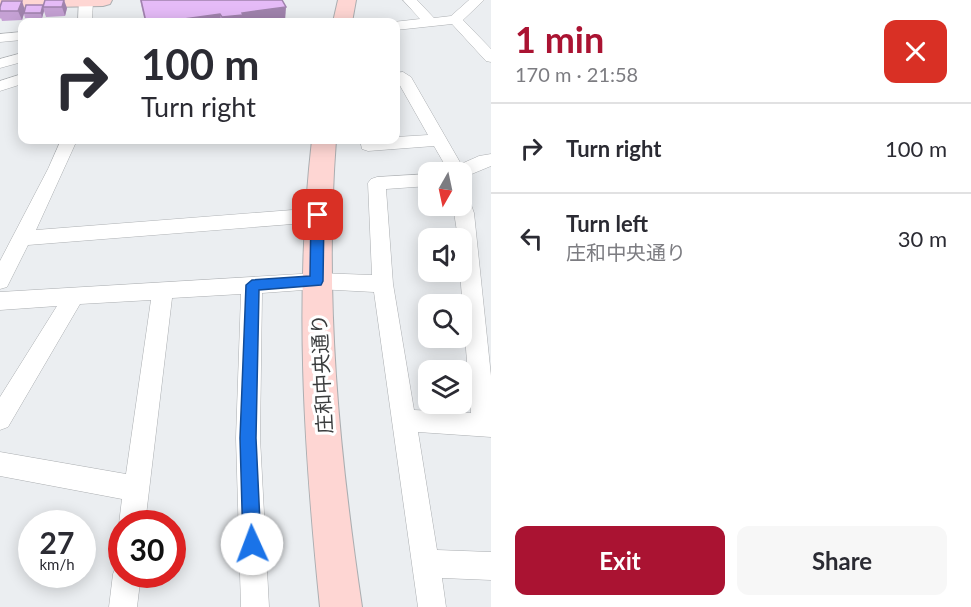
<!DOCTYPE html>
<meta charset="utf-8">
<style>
body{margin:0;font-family:Lato,"Noto Sans JP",sans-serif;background:#f7f7f7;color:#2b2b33;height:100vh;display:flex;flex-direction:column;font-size:22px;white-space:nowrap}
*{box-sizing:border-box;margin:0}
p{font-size:20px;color:#7c7c81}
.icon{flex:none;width:33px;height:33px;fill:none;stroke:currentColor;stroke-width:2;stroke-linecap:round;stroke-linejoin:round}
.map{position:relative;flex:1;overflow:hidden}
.side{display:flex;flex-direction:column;background:#fff;width:480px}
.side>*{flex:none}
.top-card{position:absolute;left:18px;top:18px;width:382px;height:126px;border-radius:12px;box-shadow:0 3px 15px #0003;background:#fff;color:#2b2b33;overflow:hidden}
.needle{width:39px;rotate:189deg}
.buttons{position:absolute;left:418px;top:162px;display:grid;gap:12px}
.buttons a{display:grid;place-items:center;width:54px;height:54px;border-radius:12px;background:#fff;box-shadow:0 3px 15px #0003;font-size:30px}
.speed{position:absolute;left:18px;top:510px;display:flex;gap:12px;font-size:30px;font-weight:700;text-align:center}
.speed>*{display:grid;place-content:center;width:78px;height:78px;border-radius:50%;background:#fff;box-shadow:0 3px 15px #0003;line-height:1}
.speed small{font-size:15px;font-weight:400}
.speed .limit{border:9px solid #d22;background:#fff;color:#111}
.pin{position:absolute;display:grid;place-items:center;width:51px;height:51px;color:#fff;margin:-26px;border-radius:12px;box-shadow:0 3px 9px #0006}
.me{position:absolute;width:66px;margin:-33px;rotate:358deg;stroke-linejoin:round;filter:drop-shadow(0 0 4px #0008)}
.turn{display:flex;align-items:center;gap:21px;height:126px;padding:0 24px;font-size:27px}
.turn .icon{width:78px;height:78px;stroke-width:2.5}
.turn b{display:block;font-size:42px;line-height:51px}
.round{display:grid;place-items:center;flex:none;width:63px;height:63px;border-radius:12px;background:#f7f7f7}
.head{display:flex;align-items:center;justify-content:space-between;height:102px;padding:0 24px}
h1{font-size:36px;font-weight:700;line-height:45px;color:#aa1332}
.action{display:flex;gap:12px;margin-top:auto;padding:12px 24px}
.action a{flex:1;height:69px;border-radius:12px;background:#aa1332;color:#fff;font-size:24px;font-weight:700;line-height:69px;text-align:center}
.action a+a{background:#f7f7f7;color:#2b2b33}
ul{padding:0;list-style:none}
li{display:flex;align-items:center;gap:18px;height:90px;padding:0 24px;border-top:2px solid #e1e1e2}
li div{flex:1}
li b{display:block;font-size:22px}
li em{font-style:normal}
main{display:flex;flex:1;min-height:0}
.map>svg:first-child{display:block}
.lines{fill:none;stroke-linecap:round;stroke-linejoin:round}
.street-casing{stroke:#abaeb1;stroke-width:1}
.secondary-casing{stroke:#abaeb1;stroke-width:2}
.street{fill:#fff;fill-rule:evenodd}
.secondary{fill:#fed6d3;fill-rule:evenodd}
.wall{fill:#c5a1d4}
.shaded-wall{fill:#a083ad}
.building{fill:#e5bbf7;stroke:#a083ad;stroke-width:1.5}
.route{fill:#1a73e8;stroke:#114b97;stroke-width:1.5}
.labels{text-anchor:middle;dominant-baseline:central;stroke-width:6;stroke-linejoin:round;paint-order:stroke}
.street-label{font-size:20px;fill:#3a3c3d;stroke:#fff}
</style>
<main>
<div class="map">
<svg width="491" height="607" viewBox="0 0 491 607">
<rect width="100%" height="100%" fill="#ebeef1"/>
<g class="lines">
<!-- street casing -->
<g class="street-casing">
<g id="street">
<path d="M79,0H93L92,22H78Z"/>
<path d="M403,0H417L434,18L451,16L469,0H484L463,20L491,49V62L486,61L452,24L396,30V22H393L420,19Z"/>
<path d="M22,32V40L0,42V34Z"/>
<path d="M22,53V62L0,68V59Z"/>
<path d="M403,72L411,77L461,164L479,156L491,154V166L462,178V172H449L434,146L368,151L362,149L360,140H396V137L428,135L398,82L396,83V73Z"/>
<path d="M22,74V84L0,91V81Z"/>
<path d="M61,140H77L36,230L318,208L325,210L327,215L325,220L318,222L28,245L7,287L0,289V261L48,169Z"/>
<path d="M429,174V186L386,189L393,284L414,410L471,413L460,272H462V238H458L453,206H462V197L469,199L474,213L491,376V437L418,432L437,550L491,552V580L442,578L446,607H418L374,292L317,289L262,293L260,438L269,607H241L236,438L241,294L172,298L145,524H122V531L119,524L122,499L0,476V452L126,474L151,300L80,304L8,427L0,430V397L57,306L0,310V292L317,273L372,275L368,183L371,179L377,177Z"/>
<path d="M122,562V574H141L137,607H109L113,574L117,564Z"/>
</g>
</g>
<!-- secondary casing -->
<g class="secondary-casing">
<g id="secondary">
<path d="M0,0H112L110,4L103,6L0,8Z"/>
<path d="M338,0H356L352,22H333Z"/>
<path d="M312,140H336C324,299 339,450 362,607H320C304,449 294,298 312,140Z"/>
</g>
</g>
<!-- street -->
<use href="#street" class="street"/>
<!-- secondary -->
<use href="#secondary" class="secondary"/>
</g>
<!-- wall -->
<g class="wall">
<path d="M45,0L67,8L65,16L46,17L44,11L42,18H25L24,14L22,20L2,21L1,18L0,19V3L1,5L25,10L43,5Z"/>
<path d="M140,0H282L285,22H145Z"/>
</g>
<!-- shaded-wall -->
<g class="shaded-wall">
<path d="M64,0L67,8L65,16L62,7Z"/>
<path d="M22,1L25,10L22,20L18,11Z"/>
<path d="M43,5L44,11L42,18L41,13Z"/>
<path d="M286,7L285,22H222V17L242,13Z"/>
<path d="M220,14L221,22H162Z"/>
</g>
<!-- building -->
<g class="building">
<path d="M45,0H64L62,7H43Z"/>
<path d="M141,0H282L286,7L242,13L243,15L222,17L220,14L162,22H146Z"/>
<path d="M2,1H22L18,11H0V7Z"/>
<path d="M26,5H43L41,13H24Z"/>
</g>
<!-- route -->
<path class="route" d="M318,211L324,215L323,281L321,285L259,290L256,438L261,544L258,550L252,552L246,550L243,544L240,438L246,285L252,280L310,276L311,215Z"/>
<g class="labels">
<!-- street labels -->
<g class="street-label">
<text transform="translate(321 374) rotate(-93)">庄和中央通り</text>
</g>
</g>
</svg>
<div class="buttons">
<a><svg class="needle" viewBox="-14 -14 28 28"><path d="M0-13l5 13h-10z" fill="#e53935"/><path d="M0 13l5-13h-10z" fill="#7c7c81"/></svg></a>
<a><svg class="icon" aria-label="sound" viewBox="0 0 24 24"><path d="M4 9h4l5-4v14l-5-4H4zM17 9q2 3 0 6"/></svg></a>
<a><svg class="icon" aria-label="search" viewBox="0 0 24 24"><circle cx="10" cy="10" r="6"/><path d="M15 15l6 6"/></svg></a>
<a><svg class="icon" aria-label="layers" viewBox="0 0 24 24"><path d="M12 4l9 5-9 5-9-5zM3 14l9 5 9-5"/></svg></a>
</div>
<div class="speed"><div>27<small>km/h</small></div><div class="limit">30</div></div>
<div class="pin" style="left:318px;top:215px;background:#d93025"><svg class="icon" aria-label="arrive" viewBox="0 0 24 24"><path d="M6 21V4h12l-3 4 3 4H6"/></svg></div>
<svg class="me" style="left:252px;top:544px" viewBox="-20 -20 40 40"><circle r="19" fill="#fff"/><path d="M0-13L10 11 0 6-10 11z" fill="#1a73e8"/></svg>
<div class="top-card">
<div class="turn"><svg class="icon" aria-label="right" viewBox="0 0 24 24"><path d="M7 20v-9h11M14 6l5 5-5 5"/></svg><div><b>100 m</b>Turn right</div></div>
</div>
</div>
<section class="side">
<div class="head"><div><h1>1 min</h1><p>170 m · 21:58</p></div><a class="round" style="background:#d93025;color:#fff"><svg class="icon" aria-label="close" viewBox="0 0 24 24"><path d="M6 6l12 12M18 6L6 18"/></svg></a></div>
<ul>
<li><svg class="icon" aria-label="right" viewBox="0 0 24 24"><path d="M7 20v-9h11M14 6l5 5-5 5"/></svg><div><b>Turn right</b></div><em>100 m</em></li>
<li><svg class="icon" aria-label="left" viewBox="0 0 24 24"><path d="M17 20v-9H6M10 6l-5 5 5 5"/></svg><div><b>Turn left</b><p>庄和中央通り</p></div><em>30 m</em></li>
</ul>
<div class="action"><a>Exit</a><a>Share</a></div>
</section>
</main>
